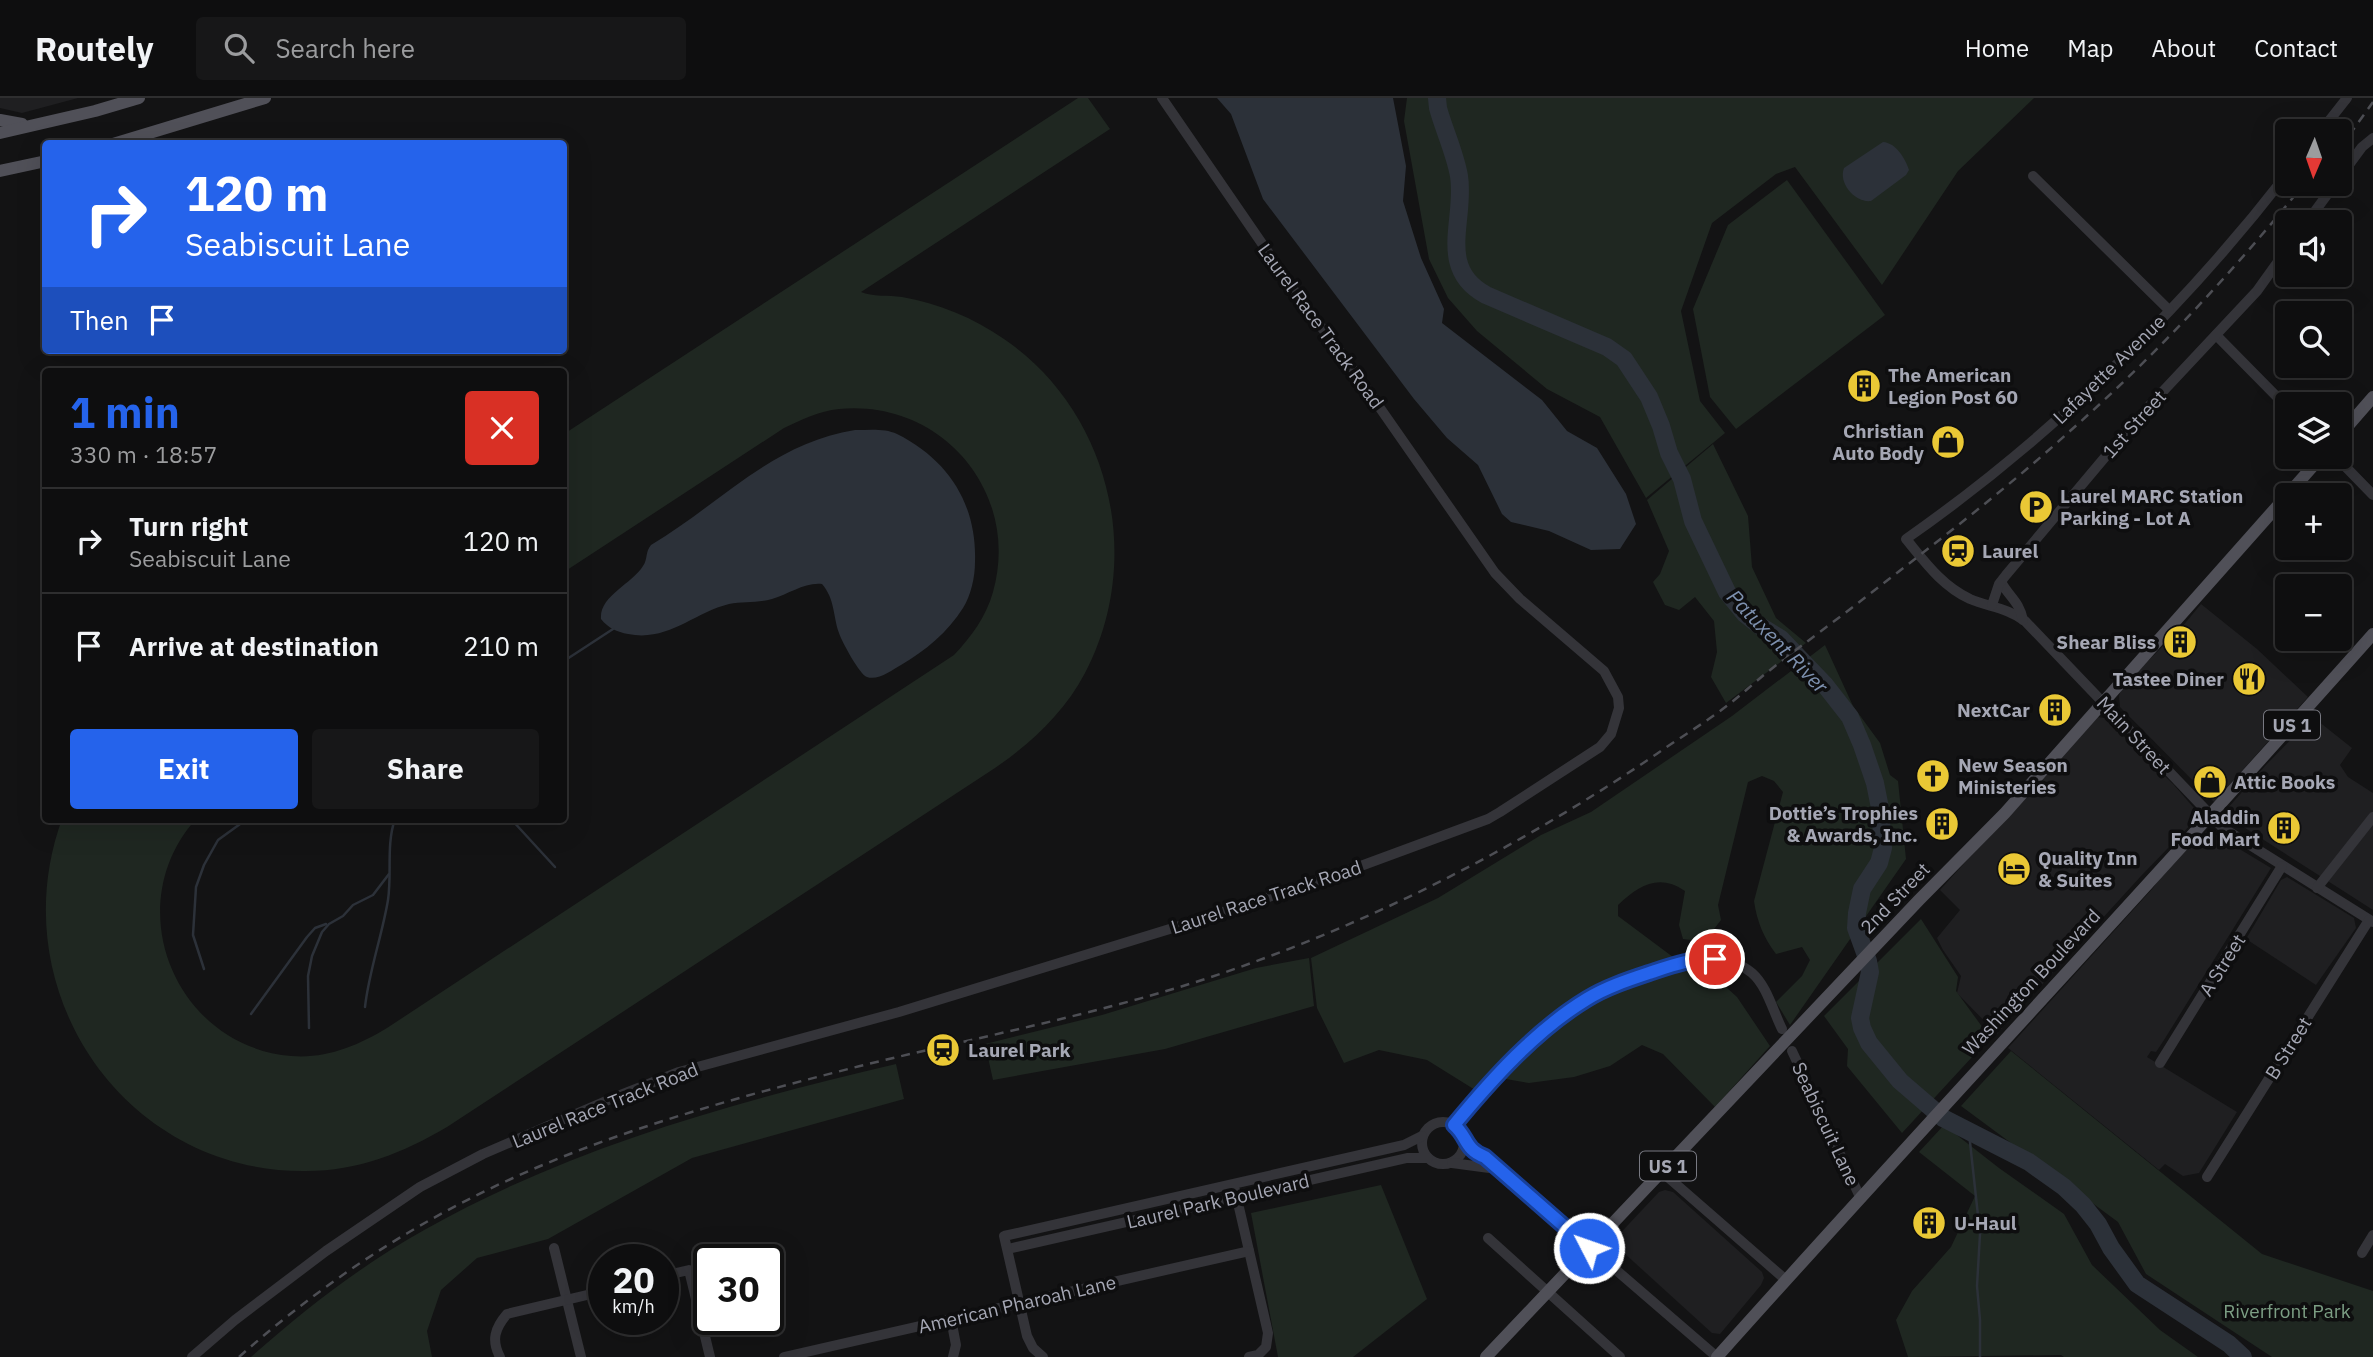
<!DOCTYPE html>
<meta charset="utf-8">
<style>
body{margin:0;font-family:"IBM Plex Sans",sans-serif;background:#171718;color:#f1f3f6;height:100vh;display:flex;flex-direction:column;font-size:26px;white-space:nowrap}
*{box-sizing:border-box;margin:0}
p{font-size:23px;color:#9b9c9e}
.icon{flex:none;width:38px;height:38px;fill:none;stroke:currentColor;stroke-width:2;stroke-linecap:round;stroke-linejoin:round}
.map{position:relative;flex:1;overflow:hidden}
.drawer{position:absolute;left:42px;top:270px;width:525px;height:455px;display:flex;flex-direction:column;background:#0e0e0f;border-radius:7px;box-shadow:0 7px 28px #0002,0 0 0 2px #2e2e2f}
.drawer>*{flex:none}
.hud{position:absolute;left:42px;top:42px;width:525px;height:214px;border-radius:7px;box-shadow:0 7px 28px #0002,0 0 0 2px #2e2e2f;background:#2563eb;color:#fff;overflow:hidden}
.needle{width:46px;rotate:182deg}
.controls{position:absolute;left:2275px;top:21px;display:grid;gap:14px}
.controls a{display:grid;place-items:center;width:77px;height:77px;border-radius:7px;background:#0e0e0f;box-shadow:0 7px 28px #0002,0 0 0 2px #2e2e2f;font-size:35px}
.speed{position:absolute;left:588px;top:1146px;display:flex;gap:14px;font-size:35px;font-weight:700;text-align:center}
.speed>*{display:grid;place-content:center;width:91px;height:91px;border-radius:50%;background:#0e0e0f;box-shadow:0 7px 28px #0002,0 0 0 2px #2e2e2f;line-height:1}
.speed small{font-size:18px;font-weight:400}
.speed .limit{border:4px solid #111;border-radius:10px;background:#fff;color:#111}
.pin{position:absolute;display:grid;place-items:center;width:60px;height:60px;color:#fff;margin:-30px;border:4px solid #fff;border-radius:50%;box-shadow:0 2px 7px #0007}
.me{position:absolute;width:77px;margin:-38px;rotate:311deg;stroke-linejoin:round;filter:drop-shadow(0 0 5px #0008)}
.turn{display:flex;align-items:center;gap:24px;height:147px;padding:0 28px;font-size:32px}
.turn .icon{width:91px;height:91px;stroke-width:2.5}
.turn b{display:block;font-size:49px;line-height:60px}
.then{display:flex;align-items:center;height:66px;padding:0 28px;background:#0003;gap:14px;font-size:26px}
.round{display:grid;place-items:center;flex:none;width:74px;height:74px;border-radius:7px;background:#171718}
.headline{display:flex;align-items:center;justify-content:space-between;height:119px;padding:0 28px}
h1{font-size:42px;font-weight:700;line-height:52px;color:#2563eb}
.primary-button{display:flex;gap:14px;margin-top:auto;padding:14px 28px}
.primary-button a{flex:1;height:80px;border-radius:7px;background:#2563eb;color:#fff;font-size:28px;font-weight:700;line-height:80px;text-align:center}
.primary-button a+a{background:#171718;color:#f1f3f6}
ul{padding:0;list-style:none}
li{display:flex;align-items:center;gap:21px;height:105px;padding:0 28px;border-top:2px solid #2e2e2f}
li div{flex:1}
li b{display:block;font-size:26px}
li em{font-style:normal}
header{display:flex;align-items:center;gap:42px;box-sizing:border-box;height:98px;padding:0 35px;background:#0e0e0f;border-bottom:2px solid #2e2e2f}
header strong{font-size:33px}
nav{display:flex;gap:38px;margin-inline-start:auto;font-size:24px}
.search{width:490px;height:63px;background:#171718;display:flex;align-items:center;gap:18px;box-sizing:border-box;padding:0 24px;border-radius:7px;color:#9b9c9e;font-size:26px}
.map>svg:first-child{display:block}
.built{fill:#1f1f21}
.green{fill:#1f2721}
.water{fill:#2c3139}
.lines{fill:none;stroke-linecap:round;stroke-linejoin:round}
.stream{stroke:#2c3139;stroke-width:2.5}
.river{stroke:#2c3139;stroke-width:18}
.minor{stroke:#343439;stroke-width:10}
.major{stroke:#505058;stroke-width:12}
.rail{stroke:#4d4e54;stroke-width:2.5;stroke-dasharray:9 7;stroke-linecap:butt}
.route-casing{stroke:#184099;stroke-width:18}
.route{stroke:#2563eb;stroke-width:12}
.labels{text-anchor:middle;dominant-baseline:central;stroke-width:7;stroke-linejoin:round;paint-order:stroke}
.shield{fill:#0e0e0f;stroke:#787982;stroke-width:2}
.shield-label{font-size:18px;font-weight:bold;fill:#a5a7b4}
.street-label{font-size:19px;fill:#a5a7b4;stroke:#0e0e0f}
.poi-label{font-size:19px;font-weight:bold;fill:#a5a7b4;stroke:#0e0e0f;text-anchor:start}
.park-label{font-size:19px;fill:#7c9e84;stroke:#0e0e0f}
.water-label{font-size:21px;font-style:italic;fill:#7d90ae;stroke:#0e0e0f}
</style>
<header>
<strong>Routely</strong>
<div class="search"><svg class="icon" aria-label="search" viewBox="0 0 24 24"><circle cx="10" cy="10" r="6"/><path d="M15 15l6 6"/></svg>Search here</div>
<nav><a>Home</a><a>Map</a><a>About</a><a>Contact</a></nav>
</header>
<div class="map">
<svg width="2373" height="1259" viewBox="0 0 2373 1259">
<rect width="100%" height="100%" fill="#131314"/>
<!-- built -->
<g class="built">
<path d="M0,0H78L22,15L0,10Z"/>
<path d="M2201,506L2257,551L2308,599L2214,704L2120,609L2119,598L2122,589L2182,529Z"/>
<path d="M2096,619L2105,620L2174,687L2200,717L2141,778L1997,936L1957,895L1961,878L1943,852L1937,840L1960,812L1940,792Z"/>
<path d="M2313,619L2352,650L2340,667L2348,679L2373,695V812L2225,717L2227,711L2265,668Z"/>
<path d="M2208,732L2271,770L2164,942L2156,954L2151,953L2147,959L2237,1014L2199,1075L2183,1078L2165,1066L2159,1072L2008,950L2153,790L2168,769Z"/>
<path d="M2287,779L2354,820L2356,830L2316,887L2246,841L2281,782Z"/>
<path d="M1665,1092L1673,1094L1762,1174L1764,1180L1761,1187L1720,1236L1712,1235L1612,1144L1659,1094Z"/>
</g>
<!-- green -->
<g class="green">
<path d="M1078,0H1088L1110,31L861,194C872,199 889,197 902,199C938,205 974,220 1004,241C1111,314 1145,461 1085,575C1064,615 1031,645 995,670L447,1029C403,1055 358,1073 306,1073C124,1075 0,892 62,721H196C118,808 175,948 291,958C326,961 357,948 387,930L954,557C971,539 986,519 993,494C1021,395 942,301 839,311C819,313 801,322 784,330L564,474V336Z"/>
<path d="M1407,0H2034L1958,73L1882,187L1795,69L1776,76L1712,125L1681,213L1700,303L1725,335L1646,400L1600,319L1547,291L1477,233L1448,200L1429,161L1404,23Z"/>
<path d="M1787,82L1885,217L1736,331L1710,299L1693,211L1728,127Z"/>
<path d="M1713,346L1748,418L1752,469L1776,520L1806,545L1726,605L1711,579L1717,554L1714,523L1695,499L1679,512L1665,507L1653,484L1660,476L1669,453L1647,402Z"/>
<path d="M1825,547L1853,608L1880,645L1890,677L1898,683L1906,761L1790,927L1776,904L1802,878L1810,862L1802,849L1776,856C1764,840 1757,824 1754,803L1783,694L1774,683L1762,678L1748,684L1718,807L1721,822L1714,831L1699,843L1683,841L1679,827L1685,793C1659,775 1639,787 1618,807V818L1685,868L1705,870L1737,899L1770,948L1715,1009L1663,956L1642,947L1610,968L1574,979L1529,985L1506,981L1480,995L1427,962L1379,952L1344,965L1317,910L1311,860L1438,800L1541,737L1591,714L1732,618Z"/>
<path d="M1921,821L1958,879L1956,893L1983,930L1984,946L1902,1035L1847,968L1848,951L1824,918Z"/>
<path d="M1309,860L1314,908L1165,951L993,982L985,946L1102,917L1256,870Z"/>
<path d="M2011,953L2262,1156L2373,1193V1259H2272L2146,1176L2118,1124L1961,1008Z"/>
<path d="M896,966L904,1001L692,1060L548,1141L477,1160L441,1192L427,1233L432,1259H251C305,1211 363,1166 426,1131C572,1049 734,1004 896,966Z"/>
<path d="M1944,1027L1999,1070L2064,1116L2092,1167L2160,1232L2198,1259H2064L2061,1257L1908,1259L1896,1222L1912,1193L1951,1149L1975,1098L1919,1054Z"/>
<path d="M1381,1087L1427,1201L1353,1259H1278L1251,1115Z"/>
</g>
<!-- water -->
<g class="water">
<path d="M1217,0H1393L1406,68L1403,103L1421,160L1444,211L1442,225L1542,302L1567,333L1597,350L1626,396L1636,426L1620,451L1591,452L1549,433L1511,424L1502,416L1478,367L1447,340L1414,301L1263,101L1231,16Z"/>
<path d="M1883,44C1896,45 1905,60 1909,72L1906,77L1871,103C1855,105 1838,85 1844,70Z"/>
<path d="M855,332C869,332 885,330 897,336C949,362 977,407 975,464C975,479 971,497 963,510C948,534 925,553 901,567C892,572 878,583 867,579C860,577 842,544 839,535C833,518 835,501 822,486C805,484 789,496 772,501C758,505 743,503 729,506C693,515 668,544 628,536C617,534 608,530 601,521C599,498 632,486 643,468C648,461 645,454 651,447C720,406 772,345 855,332Z"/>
</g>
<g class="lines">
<!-- stream -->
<g class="stream">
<path d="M564,563L613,531"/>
<path d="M511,721L555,769"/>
<path d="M204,871L193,837L196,789L204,767L218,742L247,721"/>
<path d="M365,909C369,873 382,838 388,802C392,775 386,747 395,721"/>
<path d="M251,916L307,839L315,830L326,826"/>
<path d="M309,930L308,878L312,858L322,834L329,826L343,818L353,807L373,797L389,776"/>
<path d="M1969,1035L1980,1136L1977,1188L1980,1222V1259"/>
</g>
<!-- river -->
<path class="river" d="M1437,0L1438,10C1444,32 1455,55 1459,78C1466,121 1436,170 1486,197L1607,249L1624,261L1649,299L1661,328L1669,355L1682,381L1693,423L1727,494L1745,516L1760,528L1781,541L1825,587L1850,619L1862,647L1875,685L1880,710L1883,750L1879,765L1862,791L1857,815L1856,830L1868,863L1870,874L1860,920L1862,930L1869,945L1900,983L1943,1020L2029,1064L2064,1089L2083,1107L2098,1126L2111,1150L2137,1186L2229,1246L2243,1259"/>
<!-- minor -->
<g class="minor">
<path d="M2321,33L2347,0"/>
<path d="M2287,76C2180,214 2049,341 1906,441C1925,464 1942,488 1970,501C1989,509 2008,510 2025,523L2223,730L2373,824"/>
<path d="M2033,78L2169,212"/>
<path d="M2340,79L2362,49L2373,40"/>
<path d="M2307,124L2335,86"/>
<path d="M2216,237L2287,309"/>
<path d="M2336,359L2373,397"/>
<path d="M2001,484C2010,500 2019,503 2023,522"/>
<path d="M1992,507L1999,486L2006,477L2137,321L2257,193L2287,151"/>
<path d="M2317,790L2373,719"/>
<path d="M1792,953L1860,1099"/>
<path d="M2160,965L2282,768"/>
<circle cx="1443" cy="1045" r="21"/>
<path d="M1455,1027C1486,987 1545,922 1590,899C1617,885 1646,874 1675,866C1700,860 1730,856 1752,875C1767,888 1773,913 1782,931"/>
<path d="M1464,1041L1469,1050L1485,1059L1717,1259"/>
<path d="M1452,1065L1497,1071"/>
<path d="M1662,1074L1786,1182"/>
<path d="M2207,1079L2369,822"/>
<path d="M1235,1092L1268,1235L1266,1249L1258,1257L1249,1259"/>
<path d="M1488,1140L1620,1259"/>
<path d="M554,1150L581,1259"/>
<path d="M1008,1151L1407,1060H1428"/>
<path d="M2362,1155L2373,1137"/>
<path d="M663,1178L689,1172L710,1259"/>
<path d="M951,1221L956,1247L953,1259"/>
<path d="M192,1259L235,1222L326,1153L420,1089L483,1056L613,1000L679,974L899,914L1186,826L1339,776L1488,721L1500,714L1600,649L1611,636L1619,610L1618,599L1604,573L1520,501L1495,475L1357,277L1296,195L1162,0"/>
<path d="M500,1259C491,1242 495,1230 507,1216L604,1193"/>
<path d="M784,1259L1249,1153"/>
<path d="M1043,1259L1033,1250L1027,1238L1004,1138L1404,1047L1422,1038"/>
</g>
<!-- major -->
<g class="major">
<path d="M0,22L22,26"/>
<path d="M0,35L95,13L139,0"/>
<path d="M113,46L265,0"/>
<path d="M0,73L46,63"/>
<path d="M2340,337L2373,299"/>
<path d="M1486,1259L1919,802L2005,715L2321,359"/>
<path d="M1717,1259C1934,1016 2157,780 2373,536"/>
</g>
<!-- rail -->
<g class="rail">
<path d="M2340,50L2373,4"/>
<path d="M239,1259C321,1186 413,1125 513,1080C623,1030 742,998 860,968C974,940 1090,918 1202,882C1364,829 1517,751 1658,655C1681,639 1706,624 1728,607C1741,597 1753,586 1765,576C1794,553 1824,531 1853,509C1926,452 2001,396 2070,333C2155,258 2233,174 2304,86"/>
</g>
</g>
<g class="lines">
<!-- route casing -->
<g class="route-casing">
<path id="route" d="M1589,1150L1485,1059C1464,1051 1468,1039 1454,1027C1492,981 1536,932 1587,901C1606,889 1631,881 1652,874C1673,867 1693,860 1715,861"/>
</g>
<!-- route -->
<use href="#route" class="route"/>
</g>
<!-- icons -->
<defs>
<g id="building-disc" transform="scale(1.75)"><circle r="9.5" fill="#eac835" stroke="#0e0e0f"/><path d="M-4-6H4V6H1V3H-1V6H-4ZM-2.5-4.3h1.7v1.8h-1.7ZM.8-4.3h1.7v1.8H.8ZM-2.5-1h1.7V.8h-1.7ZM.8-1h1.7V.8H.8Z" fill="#111"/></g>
<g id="shop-disc" transform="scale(1.75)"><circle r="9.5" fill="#eac835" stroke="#0e0e0f"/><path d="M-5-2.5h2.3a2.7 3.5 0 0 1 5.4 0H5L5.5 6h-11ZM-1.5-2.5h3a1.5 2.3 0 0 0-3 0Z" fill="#111"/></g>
<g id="parking-disc" transform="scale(1.75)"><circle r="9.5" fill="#eac835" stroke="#0e0e0f"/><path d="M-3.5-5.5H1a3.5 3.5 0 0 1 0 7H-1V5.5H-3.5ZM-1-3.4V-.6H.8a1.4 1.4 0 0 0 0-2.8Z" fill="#111"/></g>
<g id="station-disc" transform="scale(1.75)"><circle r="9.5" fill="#eac835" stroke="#0e0e0f"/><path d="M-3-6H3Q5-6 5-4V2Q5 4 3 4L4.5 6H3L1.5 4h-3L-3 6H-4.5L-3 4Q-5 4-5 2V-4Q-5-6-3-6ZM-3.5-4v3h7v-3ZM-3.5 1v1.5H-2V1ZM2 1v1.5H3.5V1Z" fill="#111"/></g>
<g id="restaurant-disc" transform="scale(1.75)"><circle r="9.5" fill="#eac835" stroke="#0e0e0f"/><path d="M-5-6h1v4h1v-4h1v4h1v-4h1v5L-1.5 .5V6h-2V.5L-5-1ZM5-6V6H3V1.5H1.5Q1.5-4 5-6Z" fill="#111"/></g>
<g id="church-disc" transform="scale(1.75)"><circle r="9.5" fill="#eac835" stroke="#0e0e0f"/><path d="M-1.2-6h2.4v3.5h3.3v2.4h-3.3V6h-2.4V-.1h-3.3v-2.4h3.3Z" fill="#111"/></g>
<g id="hotel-disc" transform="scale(1.75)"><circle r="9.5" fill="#eac835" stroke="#0e0e0f"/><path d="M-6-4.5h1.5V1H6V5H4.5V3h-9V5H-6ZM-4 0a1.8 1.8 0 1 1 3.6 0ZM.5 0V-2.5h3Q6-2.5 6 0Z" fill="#111"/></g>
</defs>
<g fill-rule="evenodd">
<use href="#building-disc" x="1864" y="288"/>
<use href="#shop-disc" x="1948" y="344"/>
<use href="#parking-disc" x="2036" y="409"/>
<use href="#station-disc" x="1958" y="453"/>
<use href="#building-disc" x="2180" y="544"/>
<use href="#restaurant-disc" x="2249" y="581"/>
<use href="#building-disc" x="2055" y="612"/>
<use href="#church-disc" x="1933" y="678"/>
<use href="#shop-disc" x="2210" y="684"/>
<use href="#building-disc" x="1942" y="726"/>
<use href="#building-disc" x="2284" y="730"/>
<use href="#hotel-disc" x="2014" y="771"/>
<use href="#station-disc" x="943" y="952"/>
<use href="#building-disc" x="1929" y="1125"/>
</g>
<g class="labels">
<!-- shield labels -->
<g class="shield">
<rect x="2264" y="612.5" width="56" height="29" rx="5"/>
<rect x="1640" y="1053.5" width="56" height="29" rx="5"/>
</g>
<g class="shield-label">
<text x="2292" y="627">US 1</text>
<text x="1668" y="1068">US 1</text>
</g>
<!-- street labels -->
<g class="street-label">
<text transform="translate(1321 228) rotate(54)">Laurel Race Track Road</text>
<text transform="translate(2109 271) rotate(-44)">Lafayette Avenue</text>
<text transform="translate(2134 326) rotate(-48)">1st Street</text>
<text transform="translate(2134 637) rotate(47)">Main Street</text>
<text transform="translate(1266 799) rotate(-18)">Laurel Race Track Road</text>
<text transform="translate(1895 800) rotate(-46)">2nd Street</text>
<text transform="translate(2222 867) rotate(-58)">A Street</text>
<text transform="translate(2031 884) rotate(-47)">Washington Boulevard</text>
<text transform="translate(2288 950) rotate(-58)">B Street</text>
<text transform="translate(605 1007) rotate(-22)">Laurel Race Track Road</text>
<text transform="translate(1826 1026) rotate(65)">Seabiscuit Lane</text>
<text transform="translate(1218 1103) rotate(-13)">Laurel Park Boulevard</text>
<text transform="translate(1017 1206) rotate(-13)">American Pharoah Lane</text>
</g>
<!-- poi labels -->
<g class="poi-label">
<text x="1888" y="277">The American<tspan x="1888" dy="22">Legion Post 60</tspan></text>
<text x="1924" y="333" text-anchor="end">Christian<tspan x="1924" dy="22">Auto Body</tspan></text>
<text x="2060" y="398">Laurel MARC Station<tspan x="2060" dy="22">Parking - Lot A</tspan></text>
<text x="1982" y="453">Laurel</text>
<text x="2156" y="544" text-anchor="end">Shear Bliss</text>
<text x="2224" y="581" text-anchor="end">Tastee Diner</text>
<text x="2030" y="612" text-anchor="end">NextCar</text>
<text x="1958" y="667">New Season<tspan x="1958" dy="22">Ministeries</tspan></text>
<text x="2234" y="684">Attic Books</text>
<text x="1918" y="715" text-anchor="end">Dottie’s Trophies<tspan x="1918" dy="22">&amp; Awards, Inc.</tspan></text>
<text x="2260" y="719" text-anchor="end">Aladdin<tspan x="2260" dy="22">Food Mart</tspan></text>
<text x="2038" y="760">Quality Inn<tspan x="2038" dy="22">&amp; Suites</tspan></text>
<text x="968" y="952">Laurel Park</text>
<text x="1954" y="1125">U-Haul</text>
</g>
<!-- park labels -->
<g class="park-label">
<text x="2287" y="1213">Riverfront Park</text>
</g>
<!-- water labels -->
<g class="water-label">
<text transform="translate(1778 543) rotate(46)">Patuxent River</text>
</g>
</g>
</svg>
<div class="controls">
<a><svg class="needle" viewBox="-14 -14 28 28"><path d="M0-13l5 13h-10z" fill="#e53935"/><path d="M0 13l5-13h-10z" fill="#9b9c9e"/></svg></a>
<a><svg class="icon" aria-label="sound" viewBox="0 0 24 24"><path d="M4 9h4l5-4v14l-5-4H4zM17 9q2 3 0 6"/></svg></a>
<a><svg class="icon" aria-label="search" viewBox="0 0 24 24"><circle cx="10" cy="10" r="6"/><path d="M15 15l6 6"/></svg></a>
<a><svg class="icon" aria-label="layers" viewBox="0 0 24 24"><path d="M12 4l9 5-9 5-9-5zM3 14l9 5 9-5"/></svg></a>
<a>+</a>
<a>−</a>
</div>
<div class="speed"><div>20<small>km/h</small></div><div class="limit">30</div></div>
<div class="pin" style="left:1715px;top:861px;background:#d93025"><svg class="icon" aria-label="arrive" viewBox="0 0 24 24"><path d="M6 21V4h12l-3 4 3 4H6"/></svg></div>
<svg class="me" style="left:1589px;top:1150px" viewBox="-20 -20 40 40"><circle r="17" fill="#2563eb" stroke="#fff" stroke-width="3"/><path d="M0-11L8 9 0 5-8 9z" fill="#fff"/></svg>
<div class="hud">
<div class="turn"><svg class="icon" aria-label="right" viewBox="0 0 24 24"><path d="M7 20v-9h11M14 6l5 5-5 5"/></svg><div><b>120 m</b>Seabiscuit Lane</div></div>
<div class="then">Then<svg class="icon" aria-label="arrive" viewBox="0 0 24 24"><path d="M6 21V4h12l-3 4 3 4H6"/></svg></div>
</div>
<section class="drawer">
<div class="headline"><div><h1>1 min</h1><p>330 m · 18:57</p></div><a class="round" style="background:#d93025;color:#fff"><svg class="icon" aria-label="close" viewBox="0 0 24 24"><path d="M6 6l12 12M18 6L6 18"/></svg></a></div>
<ul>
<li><svg class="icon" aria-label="right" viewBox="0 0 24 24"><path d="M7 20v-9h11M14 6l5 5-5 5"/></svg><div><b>Turn right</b><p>Seabiscuit Lane</p></div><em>120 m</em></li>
<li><svg class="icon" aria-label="arrive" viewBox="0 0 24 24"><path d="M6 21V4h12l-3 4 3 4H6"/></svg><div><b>Arrive at destination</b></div><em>210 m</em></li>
</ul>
<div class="primary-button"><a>Exit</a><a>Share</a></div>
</section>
</div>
